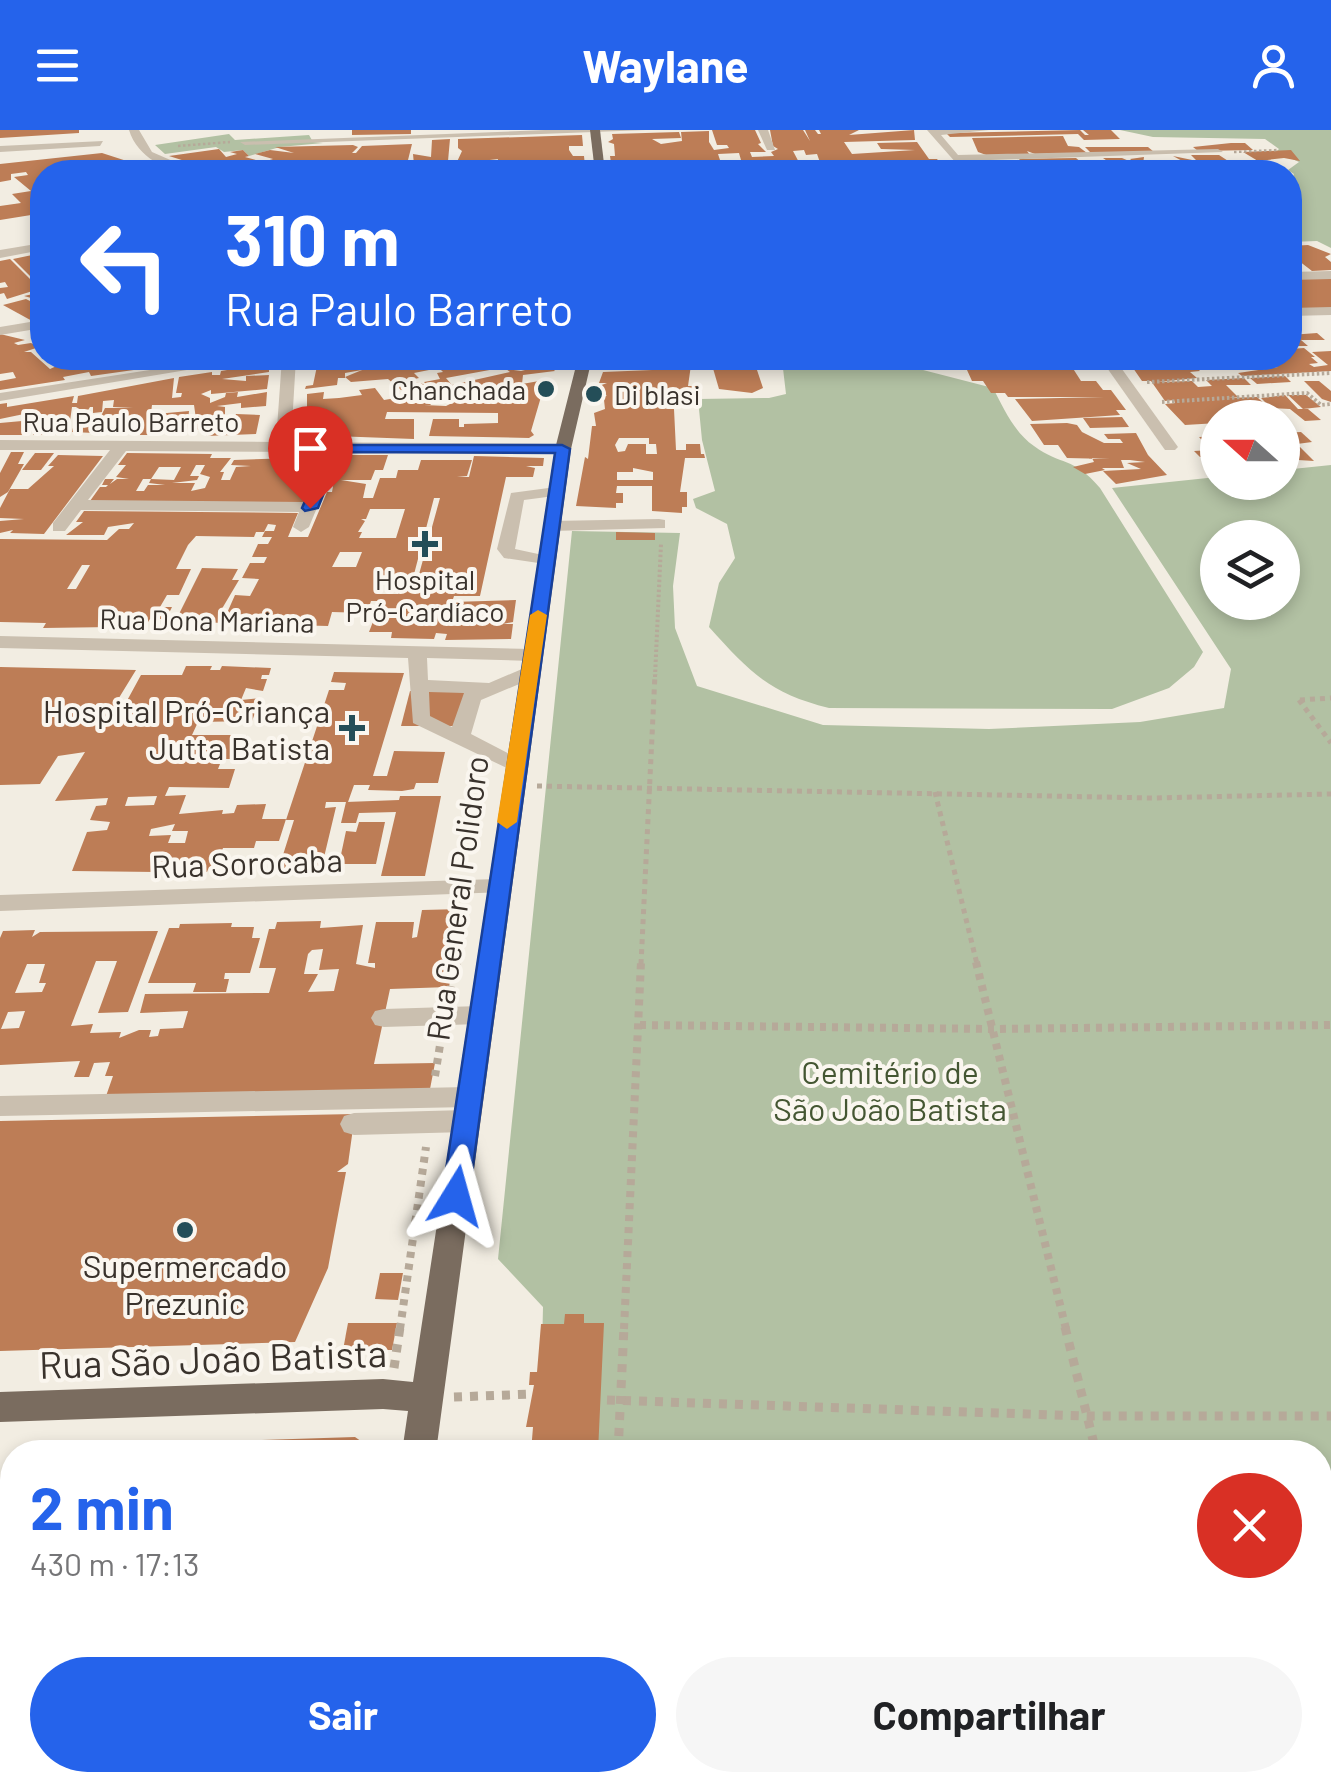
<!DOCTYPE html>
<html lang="pt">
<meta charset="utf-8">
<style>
body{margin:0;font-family:Barlow,sans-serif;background:#f6f6f6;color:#202124;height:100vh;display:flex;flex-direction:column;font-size:38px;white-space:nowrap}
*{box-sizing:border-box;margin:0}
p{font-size:32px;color:#757577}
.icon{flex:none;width:55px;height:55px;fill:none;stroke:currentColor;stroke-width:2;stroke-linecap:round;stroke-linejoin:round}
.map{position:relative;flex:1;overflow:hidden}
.drawer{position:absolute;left:0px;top:1310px;width:1332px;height:352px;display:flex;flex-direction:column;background:#fff;border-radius:40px 40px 0 0;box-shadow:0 5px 15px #0003}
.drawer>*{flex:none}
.hud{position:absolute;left:30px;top:30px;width:1272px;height:210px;border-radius:40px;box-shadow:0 5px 15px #0003;background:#2563eb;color:#fff;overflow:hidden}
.needle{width:65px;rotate:291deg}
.controls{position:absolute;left:1200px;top:270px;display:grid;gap:20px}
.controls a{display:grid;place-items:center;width:100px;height:100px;border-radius:50%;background:#fff;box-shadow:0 5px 15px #0003;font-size:50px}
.pin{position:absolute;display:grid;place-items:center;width:85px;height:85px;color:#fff;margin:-102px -42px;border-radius:50% 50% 50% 0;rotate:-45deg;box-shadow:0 0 10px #0007}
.pin .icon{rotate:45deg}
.me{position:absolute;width:110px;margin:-55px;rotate:8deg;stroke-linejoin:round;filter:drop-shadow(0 0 8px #0008)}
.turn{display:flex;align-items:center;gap:35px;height:210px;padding:0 30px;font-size:45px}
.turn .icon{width:130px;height:130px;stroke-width:2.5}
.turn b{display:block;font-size:70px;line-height:85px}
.round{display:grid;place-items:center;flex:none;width:105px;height:105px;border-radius:52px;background:#f6f6f6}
.overview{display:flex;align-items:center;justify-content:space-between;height:170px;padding:0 30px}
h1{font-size:60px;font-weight:700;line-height:75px;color:#2563eb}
.primary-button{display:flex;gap:20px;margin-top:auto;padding:20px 30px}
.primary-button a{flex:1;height:115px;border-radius:60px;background:#2563eb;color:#fff;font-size:40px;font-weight:700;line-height:115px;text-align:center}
.primary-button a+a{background:#f6f6f6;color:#202124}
header{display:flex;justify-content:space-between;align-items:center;height:130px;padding:0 30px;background:#2563eb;color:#fff;font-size:45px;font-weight:700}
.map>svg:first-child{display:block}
.green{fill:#b2c1a3;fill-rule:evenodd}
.building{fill:#bd7d56;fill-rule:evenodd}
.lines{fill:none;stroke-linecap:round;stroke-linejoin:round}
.path-far4{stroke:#b6a999;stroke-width:2.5;stroke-dasharray:2.5 2.5;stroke-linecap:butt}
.path-far3{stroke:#b6a999;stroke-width:4;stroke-dasharray:2.5 2.5;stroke-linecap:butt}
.path-far2{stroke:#b6a999;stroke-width:5;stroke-dasharray:5 5;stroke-linecap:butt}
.path-far1{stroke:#b6a999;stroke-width:8;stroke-dasharray:6 6;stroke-linecap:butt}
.path{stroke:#b6a999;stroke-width:9;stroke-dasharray:8 8;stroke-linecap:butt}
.minor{fill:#cabfaf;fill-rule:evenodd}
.major{fill:#7a6c5f;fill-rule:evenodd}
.route{fill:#2563eb;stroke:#184099;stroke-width:2.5}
.slow{fill:#f59e0b}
.poi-dot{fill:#244e58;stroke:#faf6ef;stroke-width:4}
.labels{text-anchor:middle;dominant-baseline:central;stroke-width:8;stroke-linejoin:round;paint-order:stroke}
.far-poi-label{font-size:28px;fill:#39322c;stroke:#faf6ef;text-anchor:end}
.far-street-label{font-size:28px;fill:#39322c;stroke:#faf6ef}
.poi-label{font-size:32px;fill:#39322c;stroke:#faf6ef;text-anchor:end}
.street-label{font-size:32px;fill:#39322c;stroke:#faf6ef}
.park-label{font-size:32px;fill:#445632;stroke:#faf6ef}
.near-street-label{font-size:38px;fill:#39322c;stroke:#faf6ef}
</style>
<header><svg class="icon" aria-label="menu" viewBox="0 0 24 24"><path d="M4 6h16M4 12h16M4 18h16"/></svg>Waylane<svg class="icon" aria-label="person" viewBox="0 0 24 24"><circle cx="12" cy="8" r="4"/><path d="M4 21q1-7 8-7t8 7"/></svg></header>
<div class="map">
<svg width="1331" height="1662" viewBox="0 0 1331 1662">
<rect width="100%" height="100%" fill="#f2ede2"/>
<!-- green -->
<g class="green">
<path d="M1120,0H1331V118L1317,111L1290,112V54L1294,44L1288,40L1299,32L1276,22L1279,19L1265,9L1153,7Z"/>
<path d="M229,4L235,10L309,5L313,12L323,13L280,17L249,26L243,20L224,22L216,17L165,24L155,15Z"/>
<path d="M798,228L892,232L993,258C1004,279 1014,302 1034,316C1061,336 1073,326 1100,358L1203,522L1194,537L1169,558L1112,579L829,578C768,563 749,541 709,497L719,453L735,428L727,394L696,378L693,369L715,361L702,310L698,269L769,268L786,264L782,230Z"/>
<path d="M1331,335V1662H423L424,1650H1320V1322H534L541,1262L543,1177L498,1129L572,401L680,403L673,456L675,498L697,556L823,595L989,599L1140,592L1224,578L1231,539L1112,358L1217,347L1218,352H1282L1283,340ZM1218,408H1282V472H1218Z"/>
</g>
<!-- building -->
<g class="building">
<path d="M0,0H79V3L0,8Z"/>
<path d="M352,0H411V4L352,5Z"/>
<path d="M712,0H755L761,13L758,14L766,22H750L752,27L774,26L771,22L778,19L773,16L770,0H803L810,11L805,0H815L818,4H821L819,0H859L849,5L914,0L915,10L844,12L852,24L915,20L881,19L877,13L917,12L929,29H937L944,38L861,40L839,38L832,30L827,31L829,35H835L839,41L816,42L814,38H822L817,24L806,25L804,20L793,21L803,40L793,42L735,41L732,31L741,30L739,23L718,24L724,42H615L614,33H611L610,26H615L614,14L608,12L613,9L612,4L679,2L681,8L652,9L661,14L682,11L681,2L709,1V12L714,20L729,18L727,15H717Z"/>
<path d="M1080,0L1085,5H1089L1083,0H1111L1120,9L1084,10L1078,4L950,7L946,3Z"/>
<path d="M582,5L583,16H569V20L573,26H584L585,36L570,37L571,42H494V38H487V42L452,40L453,37L497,34L498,29L456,34L462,21L458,18V9Z"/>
<path d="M1063,6L1068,16L1079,17L1087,23L1035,24L1027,21L1030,25L989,26L978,22L972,8Z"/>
<path d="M450,9L447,42L414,35L413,24L431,27L432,10Z"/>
<path d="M1231,13H1245L1253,20L1198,21L1193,17Z"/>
<path d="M412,14L406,38H422V42H220L169,26L219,19L226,27L237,24L230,22L243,20L249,26L245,27L263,32L273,29L255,24L270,20L294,23L275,17L353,15L358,17L352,23H356L362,16Z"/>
<path d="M1085,17H1148L1154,22H1090Z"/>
<path d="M1291,20L1300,31L1284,28L1258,31L1243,22Z"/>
<path d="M102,23L136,34L94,42H42V96L31,85L0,90V76L21,73L12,64L31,61L14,47L28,45L26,42L11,44V50L0,52V34Z"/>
<path d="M1191,25H1219L1245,42H1137L1132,38L1116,37L1103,28H1122L1136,34L1130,29L1144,27L1143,34L1148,39L1186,33L1193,39H1197L1173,26L1197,31Z"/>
<path d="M1076,28L1093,42H984L970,33L986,29L992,37L985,39L1017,38L1012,34H1023L1019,29Z"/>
<path d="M1308,115L1331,124L1325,127L1331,132V140L1312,141L1290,124V116Z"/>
<path d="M37,124L42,129V138L37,139L42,141V150L35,151L13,129Z"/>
<path d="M10,129L39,158L37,156L42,155V171L24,166L42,162L39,159L7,169L4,163L0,164V158L8,157L5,152L0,153V131Z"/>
<path d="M1331,146V180L1290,182V147Z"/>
<path d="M26,169L42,177V190L34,192L3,175Z"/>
<path d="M1317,203L1325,210H1301L1308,216H1290V205Z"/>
<path d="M0,204L25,210L14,213L18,215L31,213L39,217L24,222H31L50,239L72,229L88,231L87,228H112L113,232L143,228L148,238L91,246L89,242L63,247L65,250L0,260V251L16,248L13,242L0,244Z"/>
<path d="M1304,218L1315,227H1311L1318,233L1309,234L1314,237L1328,235L1312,222L1331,221V241L1242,246L1238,243L1278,237L1262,231L1290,228V219Z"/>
<path d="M345,228H383L396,238L469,228H533V232L446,248L452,255L510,242L506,239L521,241L525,240L522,237L550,231L555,236L551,237L555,241L523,245L522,254L539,251L545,258L534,260H543L531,301L534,305L529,308L429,306L433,289H459V297H464V294L498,293V283L387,282L385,289H414V309L307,305V264L324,262L323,269L339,268L362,265L359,260L375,258L384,270L433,262L424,252L440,249L437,243L443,242L439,238L414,243L419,248L410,250L426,255L401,260L388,249L351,252L345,247L362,240L345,243V248H338L337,255L305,259L306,256L313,255L317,236L349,230ZM458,258L460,260L452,262L457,269L484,267L471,268V274L456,271L446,276L424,275H431L426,269L445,266L441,261Z"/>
<path d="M653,228H692L688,256H697L696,266L673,262L666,279H674L676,320H686V314H700L701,324H704L705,328H685L680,362H687V377H682V383L652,381V356H617L616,363H623V373H616V378L576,376L585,327L588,329L592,296H596L594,283L605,279L604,270H600L607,265L596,264L599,256L607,253H599L603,242L652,240ZM619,308H649V314H656L657,324H646V314H628L625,321L618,322L615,315ZM633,338L653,342V350H617V342H633Z"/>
<path d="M710,228H753L763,258L752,263L719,259Z"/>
<path d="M928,228H985L993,240L1036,238L1029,228H1044L1047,231V228H1081L1093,234L1072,237L1081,251H1096L1103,260H1111L1126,280H1116L1120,285L1032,291L1015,269L1104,267H1008L1005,263H991L983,251H972L967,240H978L976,237H936Z"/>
<path d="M992,228H1023L1028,235L998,236Z"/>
<path d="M1124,228H1184L1189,233L1130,235Z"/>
<path d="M1191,228L1211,232L1218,231L1215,228H1225L1226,231L1246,230L1264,236L1210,238Z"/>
<path d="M269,233V242L222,249L246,251V246L269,245L267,259L211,264V260L201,264L210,268V273L225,267L226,263L238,262L237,267L267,262L266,276L241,278V273L217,276L225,277V285L196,289L194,275H152L148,305H140V300L117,304L72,302L77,280H81L76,277H72L68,305H33V292L28,293L25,305H0V293L22,291L24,284L0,289V274L7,273V277L74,266L72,273H77L78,266L174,248L172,268L181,267L182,263H176L179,247L212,242V245H220L221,241ZM114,270L113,277L133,278H105L98,292H91L92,287L85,285L90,277H93V283L102,282L103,271Z"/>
<path d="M1194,235L1200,241L1190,242L1197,248L1157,252L1192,251L1198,257L1212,256L1206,250L1244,248L1251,255H1226L1238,267L1228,268L1257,267L1269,278L1221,279L1242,288H1218V293L1185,295L1165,274L1175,273L1174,270L1165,271L1151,251H1142L1133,238Z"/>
<path d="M1285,246L1291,252L1257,254L1250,248Z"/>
<path d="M1304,251H1319L1331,261V272L1322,269Z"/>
<path d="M1285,265L1298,279H1308L1321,290L1305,291L1290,279L1271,278L1261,268Z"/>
<path d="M1288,265H1306L1321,277L1303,279Z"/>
<path d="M189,281L187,301L156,304V296L169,292L156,293V284Z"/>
<path d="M236,284L260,285L256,304L206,306V299L191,300L192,291L208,290L207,297L230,296Z"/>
<path d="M1122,287L1129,297L1090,298L1083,288Z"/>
<path d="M1067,293L1077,295L1082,302L1104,313H1123L1120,309H1108L1104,304L1136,303L1148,325L1167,345L1116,354L1103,341L1141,339L1127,333L1145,332L1130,330H1121L1124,338H1102L1105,340L1085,344L1073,337L1094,332L1092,328L1110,329L1067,328L1058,315H1044L1030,294Z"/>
<path d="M1301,302L1312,312L1282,316V303Z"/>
<path d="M1218,306V326L1200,327L1194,321L1211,320L1199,307Z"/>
<path d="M1300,317L1314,331L1282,329L1283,319Z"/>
<path d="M11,322H24L18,334H24L8,362L0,367V343Z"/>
<path d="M35,323H54L41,340H22Z"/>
<path d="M127,323L212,324L210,328H231L220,342H224L221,350H230L236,337L251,336L231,335L234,330L325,327L320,337H311L305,351H313L303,373L90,371L100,357H106L108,355H102L105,349H114L110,354L117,349H129L116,347L126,335H118ZM196,335H205L200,344L210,347L205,358L191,361L195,353H172L197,350L199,346H190ZM159,337H181L174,350L151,349L149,353L165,355H148L144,361H136L143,349H151Z"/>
<path d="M58,325L103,326L44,404L10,403L13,400L0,403V391L24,389L0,388V378L10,359H28L54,336H48Z"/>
<path d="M344,325H388L383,340H375L371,350H341L366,354L363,368H373L380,348H396L398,340H418L421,330H472L467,346L457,347H469L474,326L544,328L543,336H526L535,338L533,347H506L480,466H454L452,472L516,470L513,492L503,494H513L511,509L445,510L447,504L436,503L434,509L391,508L392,502H369L381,471H371L367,483L332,482L328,496L289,495L293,486L226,484L221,493L176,490L202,438L238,439L232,450H239L220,482L227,483L235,465L250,466L259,449L242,448L250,433H264L267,427H252L258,414H268L272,407H262L265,401H274L276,395L268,394L264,402H256L254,407L196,406L188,415L176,439H191L179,465H167L160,477H172L166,489H150L146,495L112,497L43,498L46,493L0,492V409L107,410L119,399H129L134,393L108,397L104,405H66L83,392H76L84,381L298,383L288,407H308L327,362H332L335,345H343L346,337H339ZM434,368H440L418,448H413ZM370,379H405L396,408H359L362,402H358L365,391L361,389H366ZM340,422H362L356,437H332ZM82,435H90L76,459H67ZM384,447L405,448L398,464H379Z"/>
<path d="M616,402L655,403V410H616Z"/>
<path d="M186,536H212L210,540H220L222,536L271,538L269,545H262L261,549H267L263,561L246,558L241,570L260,568L256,580L249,583H255L252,591L198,592L192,605H247L238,617H243L239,629H216L213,634H220L218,639H235L229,658L169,657L165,666L186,665L179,684L223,680L222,684L234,683L237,675L266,674L262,689H286L279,711H256L254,718H223L217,736L209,737L207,742L165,743L167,737H160L161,729L156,742L72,741L87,702L107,700L110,692L90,690L96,676L106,675L108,668L55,671L85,622L58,626L40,654L0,655V537L136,540L106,589H117L141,545H182ZM157,666L154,675L125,676L128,667ZM175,694L172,701H188L185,713H168L171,705L149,706L151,699Z"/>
<path d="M334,542L404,543L373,646H387L394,621L445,622L438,653H416L414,659L402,661L368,660L370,655H354L348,672H326L325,678L336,677L320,744H277L294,690H286L329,560H344L346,553L331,552Z"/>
<path d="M410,561H470L463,596H401Z"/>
<path d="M400,666H441L425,746H381L396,682L359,683L356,693H341L346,672L399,670Z"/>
<path d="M359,692H385L376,734H339L346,701L356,702Z"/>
<path d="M463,779L449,857L390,859L374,934L435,933L430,959L105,969L113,946H105L110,932L94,933L89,947H74L80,931L0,935V808L3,801L35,800L32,807L40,802L158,801L128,882L98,883L117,831H96L71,896L93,894L90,903L121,902L119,908L139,900H151L149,907L158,906L160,899L183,898L188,881L140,883L145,864L269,863L276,838H259L269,799H275L277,792L321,791L320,798L363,795L356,834L375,838V833H368L376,792H414L412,808L417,807L422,780ZM323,819L319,840L339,839L334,861L308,862L318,844H304L308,824L312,820ZM27,834H45L39,853H46L42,862L15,863ZM25,881L19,898L1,899L8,882Z"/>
<path d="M232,793L231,797H254L252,808H260L250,843H225L224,849H229L226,862H193L196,853H148L169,798H179L180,794Z"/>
<path d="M355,984L348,1034L337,1042H346L328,1138L295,1212L0,1221V991Z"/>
<path d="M380,1143H403L398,1170L375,1169Z"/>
<path d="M565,1184H584V1193H604L598,1322H531L533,1297H526L534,1255H529L530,1242H537L541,1194H564Z"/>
<path d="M348,1193H397L392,1220H343Z"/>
<path d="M355,1307L368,1316L367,1322H42L44,1317Z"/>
<rect x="0" y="1350" width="12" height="276"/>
</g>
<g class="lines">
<!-- path-far4 -->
<g class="path-far4">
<path d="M178,16L230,12"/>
<path d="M1234,22L1277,20"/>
</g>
<!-- path-far3 -->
<g class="path-far3">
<path d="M1147,252L1331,243"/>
<path d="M1162,272L1307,263L1321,275L1331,274"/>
<path d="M655,547L661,414"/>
</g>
<!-- path-far2 -->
<g class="path-far2">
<path d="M1299,570L1331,613"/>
<path d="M1300,570L1331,568"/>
<path d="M537,656L1152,668L1331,664"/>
<path d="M935,662L977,834"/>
<path d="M456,834L462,806"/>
<path d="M641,834L655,544"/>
</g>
<!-- path-far1 -->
<g class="path-far1">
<path d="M976,832L1066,1199"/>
<path d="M450,862L457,832"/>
<path d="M640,895L993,899L1331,895"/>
<path d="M435,946L441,909"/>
<path d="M400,1199L426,1017"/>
<path d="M624,1199L641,832"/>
</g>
<!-- path -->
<g class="path">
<path d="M1065,1197L1096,1322"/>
<path d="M394,1238L400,1197"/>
<path d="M454,1267L533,1264"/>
<path d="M607,1270L1087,1286H1331"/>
<path d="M618,1322L624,1197"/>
<path d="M1174,1650L1176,1662"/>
<path d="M595,1662L596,1650"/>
</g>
<!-- minor -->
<g class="minor">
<path d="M129,0H139L152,22L198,42C170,44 138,29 129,0Z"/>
<path d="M545,0H646L245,15L240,12Z"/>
<path d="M758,0H768L775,20H767Z"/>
<path d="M927,0H989L941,5L958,25L1218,19L1223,22L963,31L969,39L964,42Z"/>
<path d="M103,11L100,16L0,22V16Z"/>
<path d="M42,113V120L0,128V120Z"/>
<path d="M1331,141V149L1290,150V142Z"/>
<path d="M1331,177V185L1290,186V178Z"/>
<path d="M42,190V198L0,205V197Z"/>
<path d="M228,228H259L0,271V263Z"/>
<path d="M282,228H296L291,312L563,314L571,319L563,324L340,322L309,397L301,402L293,397L299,382L81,380L65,401H53V393L110,320H0V310L276,312ZM126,321L325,322L303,372L88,370Z"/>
<path d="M1100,228H1114L1178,317L1175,320H1165Z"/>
<path d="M556,357L562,359V365L524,370L515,419L552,427V435L504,428L497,419L511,363Z"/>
<path d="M659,389L665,390V398L552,401L544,396L552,391Z"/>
<path d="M0,506L532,519L542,525L532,531L427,528L428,550L489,553L522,539H536V547L481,570L471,604L523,631L526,636L515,642L413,593L408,528L0,518ZM429,562L464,563L452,597L430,586Z"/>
<path d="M497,749L509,757L505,762L0,781V765Z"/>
<path d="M480,876L489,878L493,885L489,892L480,894L384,897L375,895L371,888L375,881L384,879Z"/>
<path d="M469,957L479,960L483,967L479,974L469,977L0,986V966Z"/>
<path d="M466,980L476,983L480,991L476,999L466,1002L354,1005L344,1002L340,994L344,986L354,983Z"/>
</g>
<!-- major -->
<g class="major">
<path d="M590,0H600L605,42H595Z"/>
<path d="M578,228H592L571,319L436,1322H402L408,1281L383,1279L0,1292V1262L383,1249L413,1252L555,319Z"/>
<path d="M348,1650H388L386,1662H346Z"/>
</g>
</g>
<!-- route -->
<path class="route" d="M330,315H562L570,319L469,1066L465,1074L456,1077L446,1074L442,1066L555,323L340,322L318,378L305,381L302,378Z"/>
<!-- slow -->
<path class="slow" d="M538,480L547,485L517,692L507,699L497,692L530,485Z"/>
<!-- markers -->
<g class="poi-dot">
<circle cx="546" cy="259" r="10"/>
<circle cx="594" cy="264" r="10"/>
<path d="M420 399h10v10h10v10h-10v10h-10v-10h-10v-10h10z"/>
<path d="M347 583h10v10h10v10h-10v10h-10v-10h-10v-10h10z"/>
<circle cx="185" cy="1100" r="10"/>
</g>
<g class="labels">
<!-- far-poi labels -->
<g class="far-poi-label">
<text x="526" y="259">Chanchada</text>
<text x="614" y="264" text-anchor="start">Di blasi</text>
<text x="425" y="449" text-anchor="middle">Hospital<tspan x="425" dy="32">Pró-Cardíaco</tspan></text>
</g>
<!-- far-street labels -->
<g class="far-street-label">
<text x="131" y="291">Rua Paulo Barreto</text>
<text transform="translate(207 490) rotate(1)">Rua Dona Mariana</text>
</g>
<!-- poi labels -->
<g class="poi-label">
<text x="330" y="580">Hospital Pró-Criança<tspan x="330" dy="37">Jutta Batista</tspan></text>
<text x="185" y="1135" text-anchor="middle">Supermercado<tspan x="185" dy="37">Prezunic</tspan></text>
</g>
<!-- street labels -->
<g class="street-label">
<text transform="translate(247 732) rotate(-2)">Rua Sorocaba</text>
<text transform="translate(456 768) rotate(-82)">Rua General Polidoro</text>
</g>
<!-- park labels -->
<g class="park-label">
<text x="890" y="941">Cemitério de<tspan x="890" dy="37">São João Batista</tspan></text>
</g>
<!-- near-street labels -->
<g class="near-street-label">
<text transform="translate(213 1228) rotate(-2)">Rua São João Batista</text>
</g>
</g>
</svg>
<div class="controls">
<a><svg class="needle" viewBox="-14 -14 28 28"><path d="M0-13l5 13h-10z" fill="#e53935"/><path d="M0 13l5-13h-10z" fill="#757577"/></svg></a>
<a><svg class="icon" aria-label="layers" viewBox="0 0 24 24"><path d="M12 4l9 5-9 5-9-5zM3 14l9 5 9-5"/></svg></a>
</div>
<div class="pin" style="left:310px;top:378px;background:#d93025"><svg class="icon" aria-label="arrive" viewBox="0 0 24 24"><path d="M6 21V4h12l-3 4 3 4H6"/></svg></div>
<svg class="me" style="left:456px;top:1066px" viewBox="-20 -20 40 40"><path d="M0-17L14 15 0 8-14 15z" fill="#2563eb" stroke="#fff" stroke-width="4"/></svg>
<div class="hud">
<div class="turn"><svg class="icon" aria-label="left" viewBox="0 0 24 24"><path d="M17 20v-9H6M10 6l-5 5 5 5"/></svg><div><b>310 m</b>Rua Paulo Barreto</div></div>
</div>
<section class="drawer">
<div class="overview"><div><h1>2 min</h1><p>430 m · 17:13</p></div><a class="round" style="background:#d93025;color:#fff"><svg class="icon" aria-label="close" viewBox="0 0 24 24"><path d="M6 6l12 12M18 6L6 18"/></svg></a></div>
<div class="primary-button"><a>Sair</a><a>Compartilhar</a></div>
</section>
</div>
